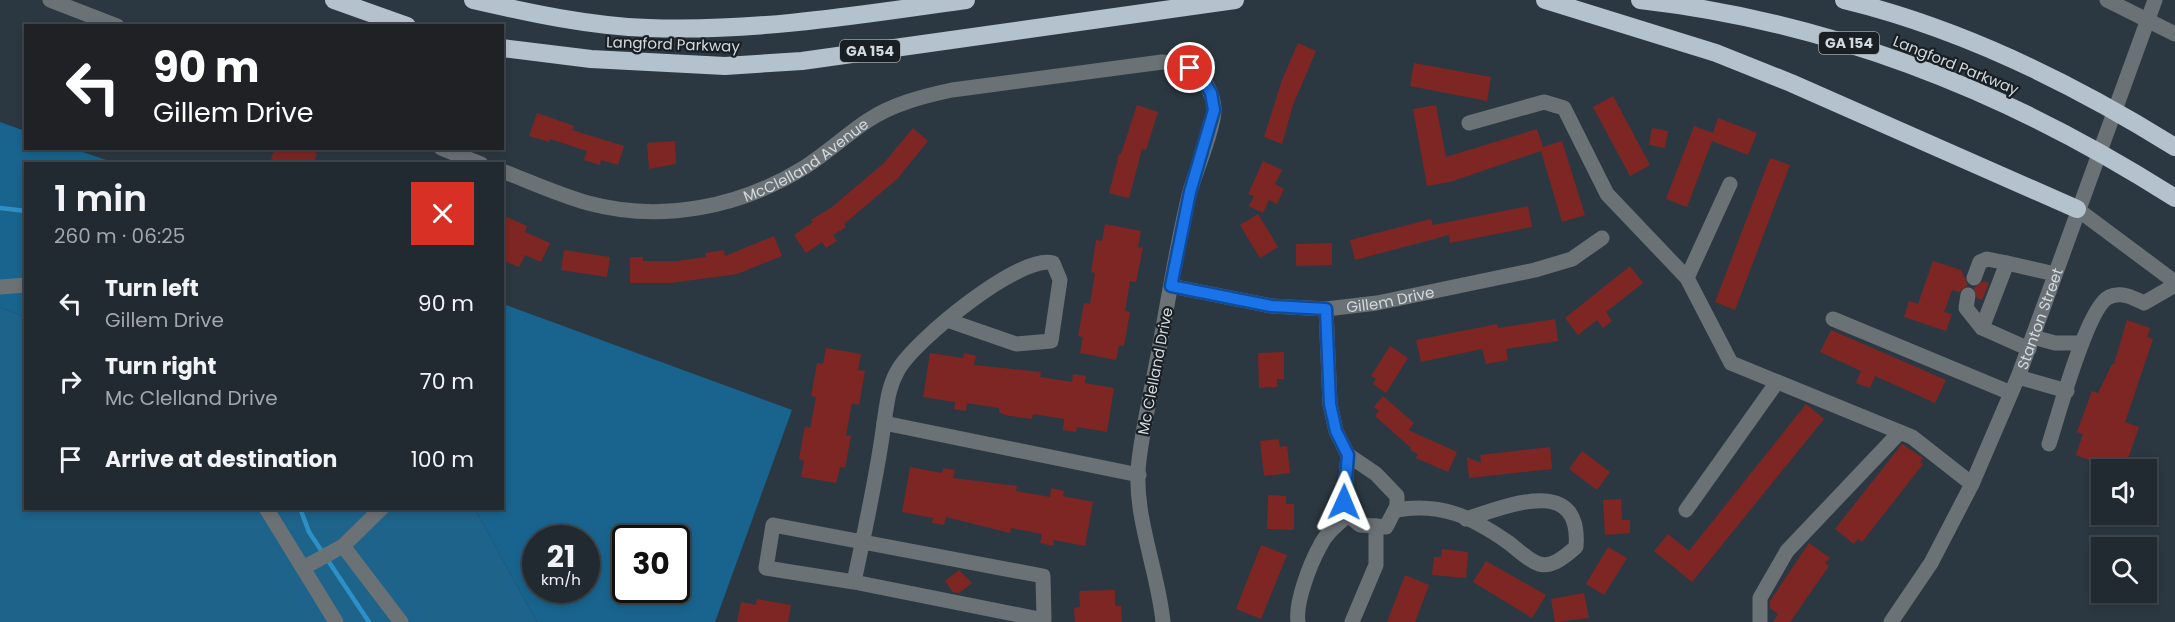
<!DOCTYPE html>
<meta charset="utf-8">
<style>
body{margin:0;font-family:Poppins,sans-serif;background:#2d363d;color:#f1f3f6;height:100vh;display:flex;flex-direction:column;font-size:22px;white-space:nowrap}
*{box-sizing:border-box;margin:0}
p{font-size:20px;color:#a2a7ab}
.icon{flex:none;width:33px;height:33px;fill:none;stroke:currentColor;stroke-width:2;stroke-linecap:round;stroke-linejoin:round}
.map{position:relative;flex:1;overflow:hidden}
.panel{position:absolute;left:24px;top:162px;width:480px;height:348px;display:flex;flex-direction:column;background:#212a31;border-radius:0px;box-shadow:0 3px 9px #0003,0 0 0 2px #3e464d}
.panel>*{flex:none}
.top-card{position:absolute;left:24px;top:24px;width:480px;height:126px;border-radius:0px;box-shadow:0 3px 9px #0003,0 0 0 2px #3e464d;background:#202124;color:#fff;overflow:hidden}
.fabs{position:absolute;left:2091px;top:459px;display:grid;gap:12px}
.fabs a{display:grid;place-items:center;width:66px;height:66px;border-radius:0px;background:#212a31;box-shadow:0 3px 9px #0003,0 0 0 2px #3e464d;font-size:30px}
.speed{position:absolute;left:522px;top:525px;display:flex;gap:12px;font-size:30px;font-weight:700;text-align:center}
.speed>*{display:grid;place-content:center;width:78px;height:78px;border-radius:50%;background:#212a31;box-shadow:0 3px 9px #0003,0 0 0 2px #3e464d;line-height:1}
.speed small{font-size:15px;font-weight:400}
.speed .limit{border:3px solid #111;border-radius:9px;background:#fff;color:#111}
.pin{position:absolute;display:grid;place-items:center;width:51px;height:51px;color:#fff;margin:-26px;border:3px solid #fff;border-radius:50%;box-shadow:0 2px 6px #0007}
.me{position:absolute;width:66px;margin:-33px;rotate:1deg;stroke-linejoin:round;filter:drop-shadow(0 0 4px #0008)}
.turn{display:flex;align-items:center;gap:21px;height:126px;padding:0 30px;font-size:27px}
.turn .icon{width:78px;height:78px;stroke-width:2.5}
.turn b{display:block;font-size:42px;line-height:51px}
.round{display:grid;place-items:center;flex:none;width:63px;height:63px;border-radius:0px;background:#2d363d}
.summary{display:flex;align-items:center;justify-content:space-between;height:102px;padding:0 30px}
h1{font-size:36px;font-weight:600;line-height:45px}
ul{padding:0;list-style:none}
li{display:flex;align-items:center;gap:18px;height:78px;padding:0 30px}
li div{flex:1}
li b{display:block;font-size:22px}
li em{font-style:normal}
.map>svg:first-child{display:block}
.green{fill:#1e638a}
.forest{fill:#18648e;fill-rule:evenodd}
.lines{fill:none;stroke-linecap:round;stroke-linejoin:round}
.stream{stroke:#2d90c7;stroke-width:4.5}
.building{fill:#7e2624}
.minor{stroke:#6b7276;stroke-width:15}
.highway{stroke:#b3c2cd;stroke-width:18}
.route-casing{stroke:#114b97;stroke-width:15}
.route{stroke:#1a73e8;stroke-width:10}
.labels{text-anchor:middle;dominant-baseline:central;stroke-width:4.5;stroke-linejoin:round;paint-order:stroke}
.shield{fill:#191f23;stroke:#9aa2a7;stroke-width:1.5}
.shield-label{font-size:14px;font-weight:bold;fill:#d2dae0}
.street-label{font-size:15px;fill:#d2dae0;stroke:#191f23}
</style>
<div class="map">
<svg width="2175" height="622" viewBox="0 0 2175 622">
<rect width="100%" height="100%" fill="#2c3841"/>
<!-- green -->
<path class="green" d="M0,307L25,317L26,508L475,509L537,622H0Z"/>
<!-- forest -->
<g class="forest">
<path d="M0,122L25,131L26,148L74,149L115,163L26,164L25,317L0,307Z"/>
<path d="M503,304L792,410L715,622H537L475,509L502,508ZM536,538H586V590H536ZM626,538H676V590H626Z"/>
</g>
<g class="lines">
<!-- stream -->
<g class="stream">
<path d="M0,208L26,211"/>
<path d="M300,508L309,532L369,622"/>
</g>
</g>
<!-- building -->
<g class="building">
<path d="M1298,43L1316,51L1293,105L1282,144L1264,137L1282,80Z"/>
<path d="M1414,63L1491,77L1487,101L1410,86Z"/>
<path d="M1613,96L1650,165L1630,176L1593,107Z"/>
<path d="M1137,105L1158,112L1146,150L1142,149L1129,198L1109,193L1119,154H1121Z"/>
<path d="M1436,105L1446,157L1537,129L1543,147L1562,141L1585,215L1562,222L1541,151L1450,182L1427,186L1413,109Z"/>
<path d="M537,113L574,126L572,130L624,146L618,165L601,160L600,165L584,160L587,151L550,139L549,142L529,136Z"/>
<path d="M1718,118L1757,133L1748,155L1712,141L1687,207L1666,199L1694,126L1713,133Z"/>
<path d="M913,128L928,141L897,179L844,224L846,227L833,235L837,241L826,248L822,242L806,253L794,235L813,222L811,220L832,207L884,163Z"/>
<path d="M1652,128L1668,131L1665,148L1649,145Z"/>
<path d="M675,141L676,164L649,169L647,143Z"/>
<path d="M275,148H304L317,153L313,164H283L271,159Z"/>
<path d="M1770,158L1790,165L1735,310L1715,302Z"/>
<path d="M1263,161L1282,170L1275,184L1284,189L1277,204L1269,200L1263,213L1249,206L1254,196L1248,194Z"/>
<path d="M1528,206L1532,227L1450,243L1449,235L1355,260L1350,240L1431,219L1433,225Z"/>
<path d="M1258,214L1278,247L1260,258L1240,225Z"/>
<path d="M507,217L527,226L525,232L550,243L541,262L525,255L519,267L502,260V226Z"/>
<path d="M1105,224L1141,231L1138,247L1143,248L1136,282L1130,281L1125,311L1130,312L1124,346L1119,345L1116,360L1080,353L1083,337L1078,336L1084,303L1090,304L1095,273L1091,272L1096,240L1102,241Z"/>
<path d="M774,236L782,256L737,274L671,283H630V257H643V261H677L706,257L705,253L724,250L725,256Z"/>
<path d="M1332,243V265L1296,266V244Z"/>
<path d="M564,250L610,257L607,277L561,270Z"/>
<path d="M1933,261L1961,270L1968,285L1959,292L1952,290L1944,312L1952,314L1946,331L1904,317L1909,301L1918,304Z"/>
<path d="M1630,266L1643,283L1606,312L1612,321L1603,328L1597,320L1578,335L1565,318Z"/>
<path d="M1983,281L1989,283L1982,300L1977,298L1974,288Z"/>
<path d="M1555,319L1558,341L1506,349L1508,360L1486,364L1482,349L1421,362L1416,340L1497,324L1498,328Z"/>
<path d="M2127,320L2150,328L2147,337L2153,339L2125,422L2139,427L2124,470H2116L2076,455L2083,434L2077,432L2092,391L2098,393L2112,364H2114Z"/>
<path d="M1831,330L1946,380L1935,403L1875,376L1870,388L1856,383L1861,371L1820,352Z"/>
<path d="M1390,346L1408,358L1386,393L1373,384L1376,379L1371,376Z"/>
<path d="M826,348L861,354L858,370L865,371L859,405L852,403L846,435L851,436L845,468L840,467L836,483L801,477L804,461L799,459L805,426L810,428L816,397L811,396L817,363L823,364Z"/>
<path d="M1284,352V379H1277V387L1259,388L1258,353Z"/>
<path d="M930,353L963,358L964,353L976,356L974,365L1041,372L1040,377L1072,382L1073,374L1086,376L1085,383L1114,388L1107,432L1077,427L1076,432L1063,430L1064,419L1033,414L1032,419L1005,415L999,412V408L967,403L966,411L954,409L955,402L923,397Z"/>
<path d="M1383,396L1414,423L1408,430L1457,452L1448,472L1416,458L1418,454L1410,450L1411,448L1375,416L1379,411L1374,407Z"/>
<path d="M1806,404L1824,419L1692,582L1654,551L1668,534L1689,551Z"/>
<path d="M1279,439L1280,447L1287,446L1290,473L1264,476L1260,441Z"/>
<path d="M1902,444L1923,458L1920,462L1923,464L1862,542L1858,539L1854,544L1835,529Z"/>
<path d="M1550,447L1552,469L1469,478L1467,457L1481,463L1480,455Z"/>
<path d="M1582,451L1610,472L1597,490L1569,469Z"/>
<path d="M910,467L942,473L943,468L955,470L953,478L1017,486L1016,491L1050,497L1051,488L1064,491L1063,496L1093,502L1085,546L1054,540L1053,546L1040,543L1042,534L1011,528L1010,533L946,517L944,525L932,523L933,518L902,512Z"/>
<path d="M1268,495L1286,496V504H1294V530L1267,529Z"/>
<path d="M1621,499L1622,520H1630V533L1605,535L1603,500Z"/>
<path d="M1809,543L1830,558L1825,563L1829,566L1790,622H1773L1778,614L1770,608V601Z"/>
<path d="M1261,545L1287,555L1261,619L1236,609Z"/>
<path d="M1608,547L1627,558L1604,595L1586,584Z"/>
<path d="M1442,549L1468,552L1466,578L1432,575L1434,557H1441Z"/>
<path d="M1486,561L1546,595L1532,618L1473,582Z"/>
<path d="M959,570L972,583L959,593L953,592L945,581Z"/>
<path d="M1405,575L1429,585L1418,614L1415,622H1387Z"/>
<path d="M1115,590V606H1121L1122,622H1075L1074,608L1080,607L1079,591Z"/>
<path d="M1584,593L1589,618L1555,622L1551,599Z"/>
<path d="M757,599L791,605L788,622H737L741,602L756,605Z"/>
</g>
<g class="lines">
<!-- minor -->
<g class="minor">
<path d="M50,0L117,26"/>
<path d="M2107,0L2175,34"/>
<path d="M1469,123L1544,102L1564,108L1607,194L1687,278L1731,363L1912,437L1972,484"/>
<path d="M441,148L481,164"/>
<path id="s1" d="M502,171C531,182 559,195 588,203C662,223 741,207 805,167C827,153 846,135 867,121C892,104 924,96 952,90L1162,62C1189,63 1211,78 1214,108C1215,125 1196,171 1190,191C1178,239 1170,290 1161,339C1154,379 1144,420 1139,460C1132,513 1158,569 1163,622"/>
<path d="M2077,209L2175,282"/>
<path d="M1687,278L1730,184"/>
<path d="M1974,278L1980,262L1987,259L2007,263"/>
<path id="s2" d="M1171,286L1271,306L1326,309L1377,303L1535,270L1572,259L1602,238"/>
<path d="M0,287L26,285"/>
<path d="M1968,295L1966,308L1982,328"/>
<path d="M1326,309L1330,404L1336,431L1348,455L1344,502L1348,515L1360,525L1376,526V565L1352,622"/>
<path d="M1833,319L2011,393"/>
<path d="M947,320L1016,344L1051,341L1060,280L1053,263C1020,254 915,340 898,370C888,387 887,404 884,423L1139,475"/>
<path d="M2033,337L2055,343H2082"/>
<path d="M2029,349L1982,328L2007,263L2055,274"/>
<path d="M2018,377L2067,391"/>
<path d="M2049,444C2058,417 2087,307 2109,297C2121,291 2134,298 2144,303L2175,285"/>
<path d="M1348,455L1376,474L1397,496V506L1386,527L1376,526"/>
<path d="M266,508L336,622"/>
<path d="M1396,510C1441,502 1472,517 1509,543C1517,549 1529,561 1539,564C1553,568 1566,555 1576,547C1582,474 1507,506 1466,519"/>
<path d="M1686,510L1777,382"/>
<path d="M343,546L401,622"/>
<path d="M303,568L343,546L382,508"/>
<path d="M854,582L766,568L773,525L1043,576L1044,620L854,582C865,529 877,477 884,423"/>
<path d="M1298,622C1295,603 1310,564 1320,546C1326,533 1338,524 1348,515"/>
<path d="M1760,622V598L1787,551L1900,432"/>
<path id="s3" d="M1891,622L1931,563L1972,484L2018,377L2155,0"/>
</g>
<!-- highway -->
<g class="highway">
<path d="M334,0L407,26"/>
<path d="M473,0C530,13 589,26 648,28C755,32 860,15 966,0"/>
<path d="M1545,0L1716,53L1791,83L2077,209"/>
<path d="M1640,0C1834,22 2011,93 2175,198"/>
<path d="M1844,0C1960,28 2074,84 2175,147"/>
<path d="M502,48L591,59L725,66L802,61L1235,0"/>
</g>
</g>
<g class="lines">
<!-- route casing -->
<g class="route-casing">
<path id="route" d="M1190,68L1202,78L1211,93L1214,110L1190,192L1171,286L1271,306L1326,309L1330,404L1336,431L1348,455L1344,502"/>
</g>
<!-- route -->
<use href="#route" class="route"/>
</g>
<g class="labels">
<!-- shield labels -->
<g class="shield">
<rect x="1819" y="32" width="60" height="22" rx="4.5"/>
<rect x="840" y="40" width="60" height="22" rx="4.5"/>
</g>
<g class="shield-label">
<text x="1849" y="43">GA 154</text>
<text x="870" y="51">GA 154</text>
</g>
<!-- street labels -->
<g class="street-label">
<text transform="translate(673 44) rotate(2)">Langford Parkway</text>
<text transform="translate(1956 65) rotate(22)">Langford Parkway</text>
<text stroke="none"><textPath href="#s1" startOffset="322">McClelland Avenue</textPath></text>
<text stroke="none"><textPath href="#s2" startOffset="222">Gillem Drive</textPath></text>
<text stroke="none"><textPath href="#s3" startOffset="339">Stanton Street</textPath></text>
<text transform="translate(1155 371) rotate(-79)">Mc Clelland Drive</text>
</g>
</g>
</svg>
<div class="fabs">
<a><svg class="icon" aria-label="sound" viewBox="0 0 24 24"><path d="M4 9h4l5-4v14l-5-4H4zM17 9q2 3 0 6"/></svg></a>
<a><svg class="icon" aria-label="search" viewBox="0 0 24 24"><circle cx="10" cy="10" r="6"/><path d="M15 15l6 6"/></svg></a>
</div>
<div class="speed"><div>21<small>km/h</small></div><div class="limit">30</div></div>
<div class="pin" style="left:1190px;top:68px;background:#d93025"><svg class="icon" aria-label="arrive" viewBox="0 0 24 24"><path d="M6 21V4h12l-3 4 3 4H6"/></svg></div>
<svg class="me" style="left:1344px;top:502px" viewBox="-20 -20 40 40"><path d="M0-17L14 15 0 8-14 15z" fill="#1a73e8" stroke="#fff" stroke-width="4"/></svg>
<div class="top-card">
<div class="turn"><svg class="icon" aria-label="left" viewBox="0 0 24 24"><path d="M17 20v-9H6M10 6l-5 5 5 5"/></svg><div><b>90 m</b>Gillem Drive</div></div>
</div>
<section class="panel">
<div class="summary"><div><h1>1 min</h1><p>260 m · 06:25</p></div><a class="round" style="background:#d93025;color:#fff"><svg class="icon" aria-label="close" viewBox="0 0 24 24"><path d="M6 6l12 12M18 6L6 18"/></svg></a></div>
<ul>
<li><svg class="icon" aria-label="left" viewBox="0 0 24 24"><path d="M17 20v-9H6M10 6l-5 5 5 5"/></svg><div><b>Turn left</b><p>Gillem Drive</p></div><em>90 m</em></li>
<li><svg class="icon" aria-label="right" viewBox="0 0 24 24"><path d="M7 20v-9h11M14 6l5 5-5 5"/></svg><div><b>Turn right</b><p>Mc Clelland Drive</p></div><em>70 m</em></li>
<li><svg class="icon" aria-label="arrive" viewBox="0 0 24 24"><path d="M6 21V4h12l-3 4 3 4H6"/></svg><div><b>Arrive at destination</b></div><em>100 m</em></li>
</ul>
</section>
</div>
